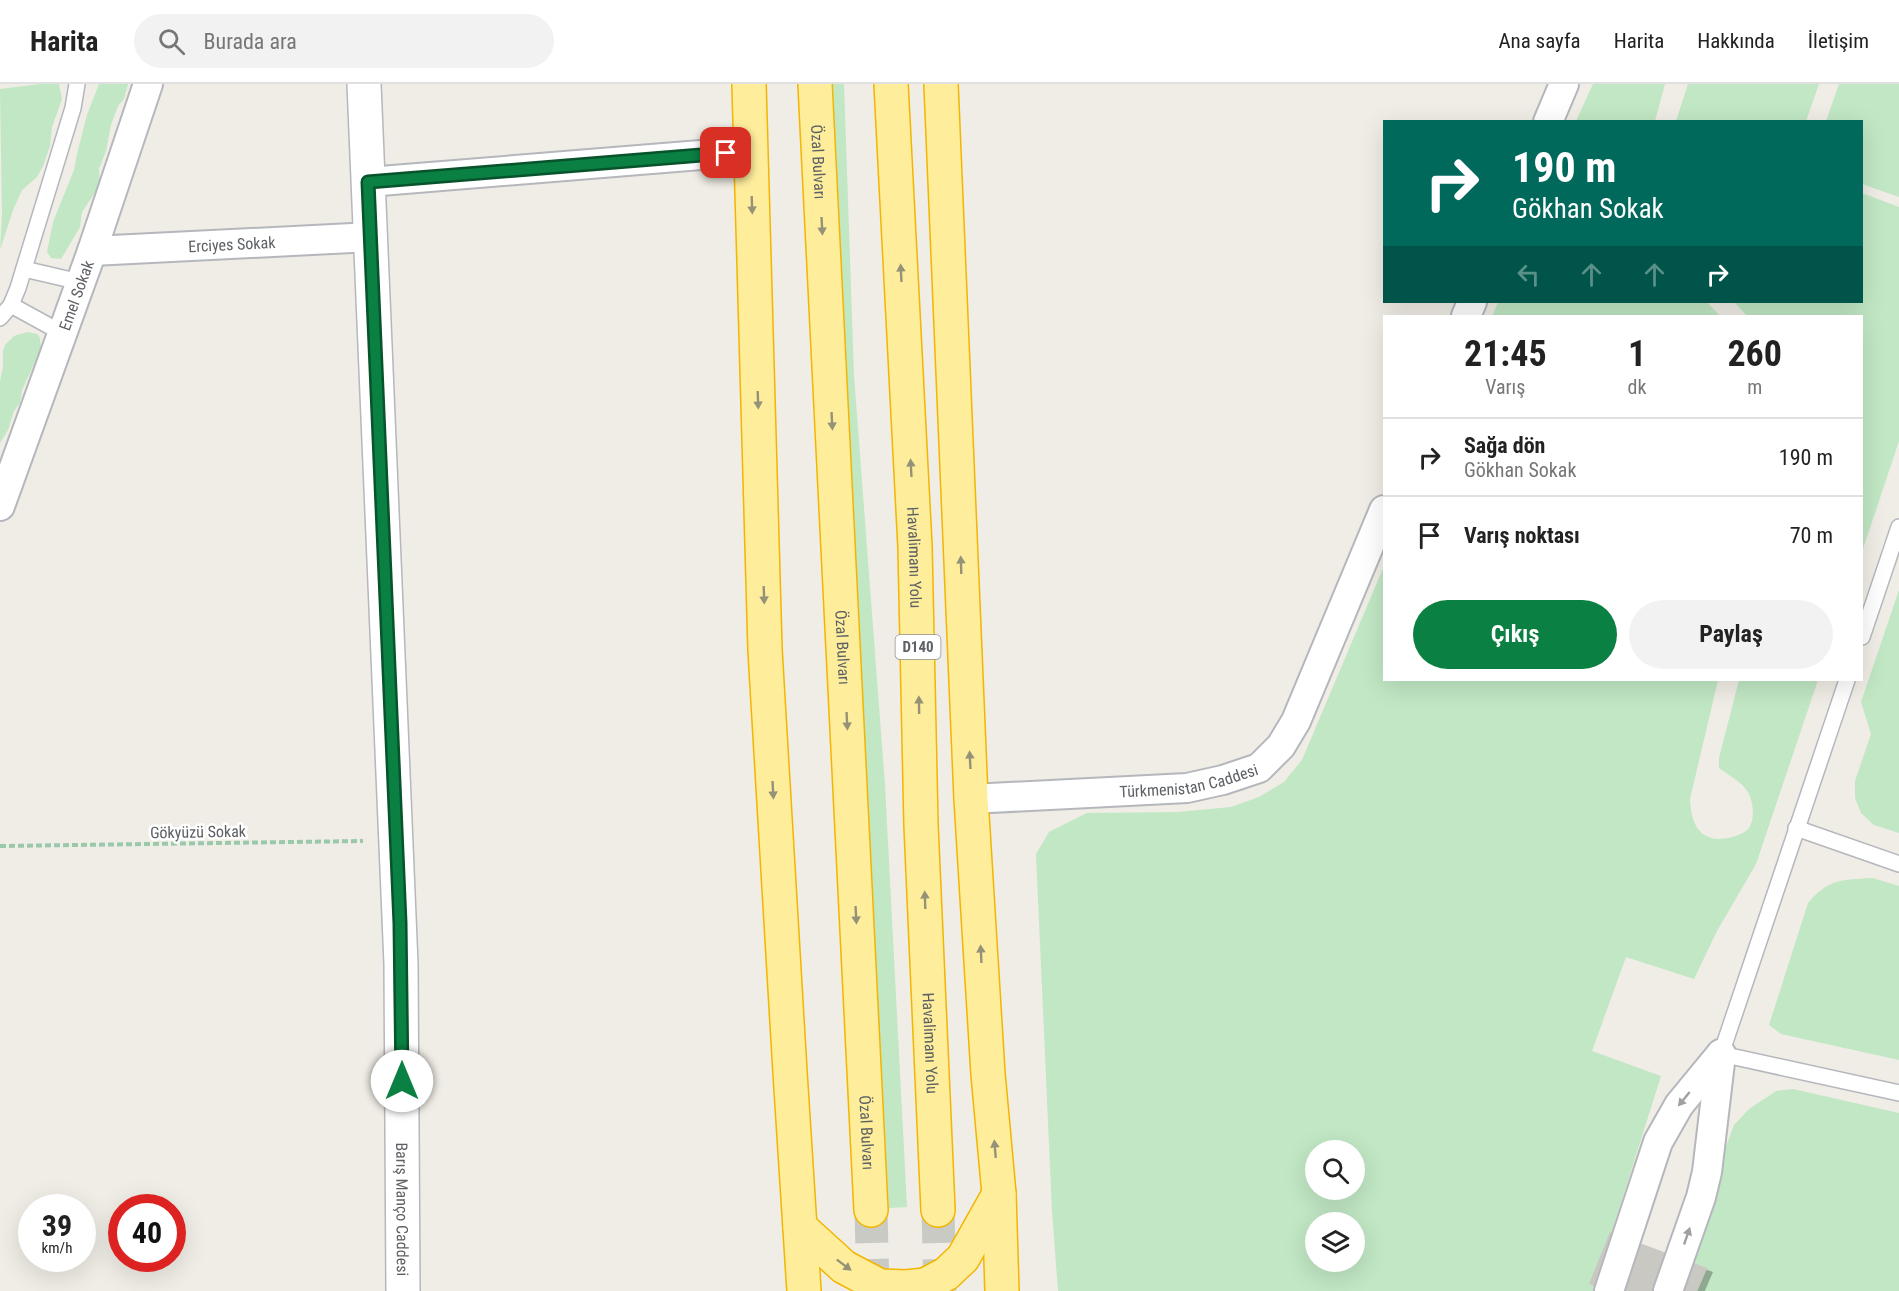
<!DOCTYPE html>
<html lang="tr">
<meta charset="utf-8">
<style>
body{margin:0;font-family:"Roboto Condensed",sans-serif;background:#f2f2f2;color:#222;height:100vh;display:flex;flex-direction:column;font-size:22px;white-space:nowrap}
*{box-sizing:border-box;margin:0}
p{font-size:20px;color:#767676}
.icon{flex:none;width:33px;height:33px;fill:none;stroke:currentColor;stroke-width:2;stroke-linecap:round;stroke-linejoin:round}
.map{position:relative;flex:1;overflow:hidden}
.sheet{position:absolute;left:1383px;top:231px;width:480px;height:366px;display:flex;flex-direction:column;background:#fff;border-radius:0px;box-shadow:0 6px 24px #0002}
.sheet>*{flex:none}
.banner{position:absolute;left:1383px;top:36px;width:480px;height:183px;border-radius:0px;box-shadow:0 6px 24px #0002;background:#00695c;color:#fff;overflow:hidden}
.buttons{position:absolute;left:1305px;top:1056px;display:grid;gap:12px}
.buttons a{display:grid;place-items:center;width:60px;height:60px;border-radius:50%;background:#fff;box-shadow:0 6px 24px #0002;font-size:30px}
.speed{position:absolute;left:18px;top:1110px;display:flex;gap:12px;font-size:30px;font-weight:700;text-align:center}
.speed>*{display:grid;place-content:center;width:78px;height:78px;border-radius:50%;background:#fff;box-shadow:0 6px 24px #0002;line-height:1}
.speed small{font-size:15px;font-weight:400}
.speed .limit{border:9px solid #d22;background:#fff;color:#111}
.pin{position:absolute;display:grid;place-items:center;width:51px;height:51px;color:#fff;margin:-26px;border-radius:12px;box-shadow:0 3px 9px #0006}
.me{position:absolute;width:66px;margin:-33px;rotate:0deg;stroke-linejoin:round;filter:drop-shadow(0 0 4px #0008)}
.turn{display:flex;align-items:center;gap:21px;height:126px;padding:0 30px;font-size:27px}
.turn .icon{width:78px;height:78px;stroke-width:2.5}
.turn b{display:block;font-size:42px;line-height:51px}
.lanes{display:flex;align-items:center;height:57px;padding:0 30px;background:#0003;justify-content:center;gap:30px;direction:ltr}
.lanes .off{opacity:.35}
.eta{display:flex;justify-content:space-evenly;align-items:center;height:102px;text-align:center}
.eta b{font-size:36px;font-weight:700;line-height:42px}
.action{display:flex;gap:12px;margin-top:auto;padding:12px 30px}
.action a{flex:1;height:69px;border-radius:36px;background:#0b8043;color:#fff;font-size:24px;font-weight:700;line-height:69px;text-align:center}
.action a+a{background:#f2f2f2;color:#222}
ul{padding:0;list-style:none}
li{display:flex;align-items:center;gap:18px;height:78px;padding:0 30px;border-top:2px solid #e0e0e0}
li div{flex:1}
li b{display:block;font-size:22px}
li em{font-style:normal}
header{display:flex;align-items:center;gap:36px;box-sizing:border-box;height:84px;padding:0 30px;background:#fff;border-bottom:2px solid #e0e0e0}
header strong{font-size:28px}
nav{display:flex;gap:33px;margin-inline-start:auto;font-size:21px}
.search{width:420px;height:54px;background:#f2f2f2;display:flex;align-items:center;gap:15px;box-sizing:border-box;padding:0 21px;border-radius:33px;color:#767676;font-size:22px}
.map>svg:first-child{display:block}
.green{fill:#c1e7c4;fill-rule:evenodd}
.building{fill:#cac8c2;filter:url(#shadow)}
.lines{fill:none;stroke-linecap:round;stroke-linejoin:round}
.trunk-tunnel{stroke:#cacac5;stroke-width:33;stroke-dasharray:33 16;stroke-linecap:butt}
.service-casing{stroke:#b5b7bc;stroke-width:18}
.minor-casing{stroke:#b5b7bc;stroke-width:32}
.tertiary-casing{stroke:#b5b7bc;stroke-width:36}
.trunk-casing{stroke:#f4b500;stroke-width:36}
.path{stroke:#9ac8aa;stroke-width:4;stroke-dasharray:6 3;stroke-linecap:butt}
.service{stroke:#fff;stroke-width:15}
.minor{stroke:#fff;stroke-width:28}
.tertiary{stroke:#fff;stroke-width:33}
.trunk{stroke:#feee9c;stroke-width:33}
.oneway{fill:#959278}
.oneway2{fill:#9ea0a3}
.route-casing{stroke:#07532c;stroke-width:15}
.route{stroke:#0b8043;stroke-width:10}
.labels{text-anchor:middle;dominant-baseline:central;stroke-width:5;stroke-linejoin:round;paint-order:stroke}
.shield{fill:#fff;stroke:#8e9093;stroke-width:1.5}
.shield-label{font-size:15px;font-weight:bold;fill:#5d6065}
.street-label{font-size:16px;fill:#5d6065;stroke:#fff}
</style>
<header>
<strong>Harita</strong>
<div class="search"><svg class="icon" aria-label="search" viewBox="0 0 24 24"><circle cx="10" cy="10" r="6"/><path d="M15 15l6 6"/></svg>Burada ara</div>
<nav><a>Ana sayfa</a><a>Harita</a><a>Hakkında</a><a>İletişim</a></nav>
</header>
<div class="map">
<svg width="1899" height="1207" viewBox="0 0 1899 1207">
<defs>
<filter id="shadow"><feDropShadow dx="6" dy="4" stdDeviation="0" flood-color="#0004"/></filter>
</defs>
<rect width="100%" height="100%" fill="#efede5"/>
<!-- green -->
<g class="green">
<path d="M40,0H59L62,15L52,43L50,62L43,82L37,93L22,106L13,126L0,166L2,131L0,5Z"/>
<path d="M99,0H128L124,15L118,22L111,41L106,67L99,85L100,101L82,128L80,143L61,175L51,174L47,168L53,138L74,86L77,70L87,31Z"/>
<path d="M830,0H844L854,292L885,701L907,1123L889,1124L841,299Z"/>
<path d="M1593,0H1665L1655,37H1576Z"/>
<path d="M1688,0H1819L1806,37H1676Z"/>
<path d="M1839,0H1899V113L1862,100V38L1826,37Z"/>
<path d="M1862,109L1899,123V357L1862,468V232H1747L1734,218H1862Z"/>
<path d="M1498,218H1707L1720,232H1492Z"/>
<path d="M28,248L37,250L40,254L41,265L22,306L20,319L14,327L8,346L0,359V297L3,283V267L5,261L14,252Z"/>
<path d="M1384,482V596H1718L1690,715C1691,743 1702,761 1733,753C1738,751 1745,749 1749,744C1756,733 1753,713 1745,704C1738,696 1727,690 1719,684V674L1739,596H1818L1756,780L1717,847L1694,895L1626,873L1592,967L1661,992L1593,1207H1058L1052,1127L1036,770L1049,748L1087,729L1178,728L1231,723L1259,713L1284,698L1302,676ZM1316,1066H1354V1106H1316ZM1316,1138H1354V1178H1316Z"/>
<path d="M1899,506V749L1874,741L1861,729L1855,714V697L1871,650L1861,618Z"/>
<path d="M1873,794L1899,802V976L1781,950L1769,941L1808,819C1830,794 1841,796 1873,794Z"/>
<path d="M1793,1005L1899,1029V1207H1681L1723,1070L1734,1041L1749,1025L1776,1007Z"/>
</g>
<!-- building -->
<path class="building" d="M1610,1148L1707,1184L1697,1207H1608L1589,1200Z"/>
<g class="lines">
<!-- trunk-tunnel -->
<g class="trunk-tunnel">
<path d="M871,1126L873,1207"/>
<path d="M938,1126L940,1207"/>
</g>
<!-- service casing -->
<g class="service-casing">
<g id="service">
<path d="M24,185L80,198"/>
<path d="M11,221L62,249"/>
<path d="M0,234L11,221L18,204L73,24L77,0"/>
<path d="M1862,553L1899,443"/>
<path d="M1847,596L1721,970L1899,1009"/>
<path d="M1796,744L1899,780"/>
</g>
</g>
<!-- minor casing -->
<g class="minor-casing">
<g id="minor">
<path d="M1548,38L1564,0"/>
<path d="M368,98L750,67"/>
<path id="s1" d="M92,167L372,153"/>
<path d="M1466,232L1472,218"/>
<path id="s2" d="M0,422L92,167L148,0"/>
<path id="s3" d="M971,715L1187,704L1223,696L1259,684L1281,662L1296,637L1384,426"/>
<path d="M1609,1207L1658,1058L1679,1021L1721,970"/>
<path d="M1668,1207L1701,1113L1707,1088L1721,970"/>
</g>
</g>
<!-- tertiary casing -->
<g class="tertiary-casing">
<g id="tertiary">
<path id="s4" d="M364,0L401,880L403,1207"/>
</g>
</g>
<!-- trunk casing -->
<g class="trunk-casing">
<g id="trunk">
<path d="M749,0L765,566L790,988L804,1207"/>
<path id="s5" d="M815,0L871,1126"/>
<path id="s6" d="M891,0L915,463L921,741L938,1126"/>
<path d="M941,0L971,715L988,990L999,1110L1002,1207"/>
<path d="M800,1143L844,1183L880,1202L906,1203L925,1201L946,1190L963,1174L999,1110"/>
</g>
</g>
<!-- path -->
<path class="path" d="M0,762L363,757"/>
<!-- service -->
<use href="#service" class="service"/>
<!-- minor -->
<use href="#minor" class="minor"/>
<!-- tertiary -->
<use href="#tertiary" class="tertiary"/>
<!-- trunk -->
<use href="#trunk" class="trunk"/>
</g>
<!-- one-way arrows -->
<defs><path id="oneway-solid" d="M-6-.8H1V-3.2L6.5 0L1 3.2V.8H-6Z" transform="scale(1.5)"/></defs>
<g class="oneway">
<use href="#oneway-solid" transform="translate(752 121) rotate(88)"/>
<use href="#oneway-solid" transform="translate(822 142) rotate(87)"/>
<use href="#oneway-solid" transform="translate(901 189) rotate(-93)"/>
<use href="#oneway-solid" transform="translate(758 316) rotate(88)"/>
<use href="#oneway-solid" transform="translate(832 337) rotate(87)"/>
<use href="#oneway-solid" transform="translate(911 384) rotate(-93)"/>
<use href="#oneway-solid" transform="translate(961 481) rotate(-92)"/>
<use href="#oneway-solid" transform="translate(764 511) rotate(88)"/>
<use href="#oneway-solid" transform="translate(919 621) rotate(-91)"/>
<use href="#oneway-solid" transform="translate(847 637) rotate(87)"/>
<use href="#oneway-solid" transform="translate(970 676) rotate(-93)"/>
<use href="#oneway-solid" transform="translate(773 706) rotate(87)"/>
<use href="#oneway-solid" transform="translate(925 816) rotate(-92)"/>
<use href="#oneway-solid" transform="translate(856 831) rotate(87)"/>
<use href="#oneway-solid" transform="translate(981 870) rotate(-93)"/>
<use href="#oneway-solid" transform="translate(995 1065) rotate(-95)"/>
<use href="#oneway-solid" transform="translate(844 1181) rotate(37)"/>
</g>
<g class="oneway2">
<use href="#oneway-solid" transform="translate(1684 1015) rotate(129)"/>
<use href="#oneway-solid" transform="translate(1687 1152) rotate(-71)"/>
</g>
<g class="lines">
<!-- route casing -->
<g class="route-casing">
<path id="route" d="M402,997L400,839L368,98L726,69"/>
</g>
<!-- route -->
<use href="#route" class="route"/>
</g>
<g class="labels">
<!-- shield labels -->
<rect class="shield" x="895.5" y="551" width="45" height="24" rx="4.5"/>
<g class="shield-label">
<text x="918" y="563">D140</text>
</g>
<!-- street labels -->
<g class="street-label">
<text stroke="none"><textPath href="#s5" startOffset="78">Özal Bulvarı</textPath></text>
<text stroke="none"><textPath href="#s1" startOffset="140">Erciyes Sokak</textPath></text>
<text stroke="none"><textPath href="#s2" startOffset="224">Emel Sokak</textPath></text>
<text stroke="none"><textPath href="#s6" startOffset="474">Havalimanı Yolu</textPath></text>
<text stroke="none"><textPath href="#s5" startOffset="564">Özal Bulvarı</textPath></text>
<text stroke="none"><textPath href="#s3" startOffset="219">Türkmenistan Caddesi</textPath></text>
<text transform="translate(198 748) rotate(-1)">Gökyüzü Sokak</text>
<text stroke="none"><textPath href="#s6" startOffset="960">Havalimanı Yolu</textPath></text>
<text stroke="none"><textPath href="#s5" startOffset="1050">Özal Bulvarı</textPath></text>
<text stroke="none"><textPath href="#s4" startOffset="1126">Barış Manço Caddesi</textPath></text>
</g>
</g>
</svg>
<div class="buttons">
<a><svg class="icon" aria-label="search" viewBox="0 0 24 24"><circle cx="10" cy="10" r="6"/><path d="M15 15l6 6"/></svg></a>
<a><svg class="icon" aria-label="layers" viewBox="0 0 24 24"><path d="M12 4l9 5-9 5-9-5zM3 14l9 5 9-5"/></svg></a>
</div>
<div class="speed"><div>39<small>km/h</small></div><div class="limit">40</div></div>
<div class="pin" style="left:726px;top:69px;background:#d93025"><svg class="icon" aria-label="arrive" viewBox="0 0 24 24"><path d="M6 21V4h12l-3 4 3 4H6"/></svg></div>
<svg class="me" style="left:402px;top:997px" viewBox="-20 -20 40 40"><circle r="19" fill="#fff"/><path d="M0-13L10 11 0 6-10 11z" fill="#0b8043"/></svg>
<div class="banner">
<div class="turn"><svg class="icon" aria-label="right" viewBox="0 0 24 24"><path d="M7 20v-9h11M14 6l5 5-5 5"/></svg><div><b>190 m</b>Gökhan Sokak</div></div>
<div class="lanes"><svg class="icon off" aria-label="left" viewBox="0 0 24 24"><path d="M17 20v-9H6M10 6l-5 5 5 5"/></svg><svg class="icon off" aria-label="ahead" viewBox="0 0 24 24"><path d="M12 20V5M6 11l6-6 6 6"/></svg><svg class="icon off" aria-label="ahead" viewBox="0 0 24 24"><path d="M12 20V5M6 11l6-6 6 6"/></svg><svg class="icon" aria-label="right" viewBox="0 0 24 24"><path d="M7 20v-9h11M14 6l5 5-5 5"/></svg></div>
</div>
<section class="sheet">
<div class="eta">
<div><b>21:45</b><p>Varış</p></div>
<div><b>1</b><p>dk</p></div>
<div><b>260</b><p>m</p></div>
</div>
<ul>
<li><svg class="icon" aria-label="right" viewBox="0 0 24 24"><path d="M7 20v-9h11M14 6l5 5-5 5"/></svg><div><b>Sağa dön</b><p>Gökhan Sokak</p></div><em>190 m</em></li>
<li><svg class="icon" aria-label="arrive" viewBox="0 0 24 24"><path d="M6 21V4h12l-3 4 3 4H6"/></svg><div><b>Varış noktası</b></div><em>70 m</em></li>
</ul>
<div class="action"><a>Çıkış</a><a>Paylaş</a></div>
</section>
</div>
